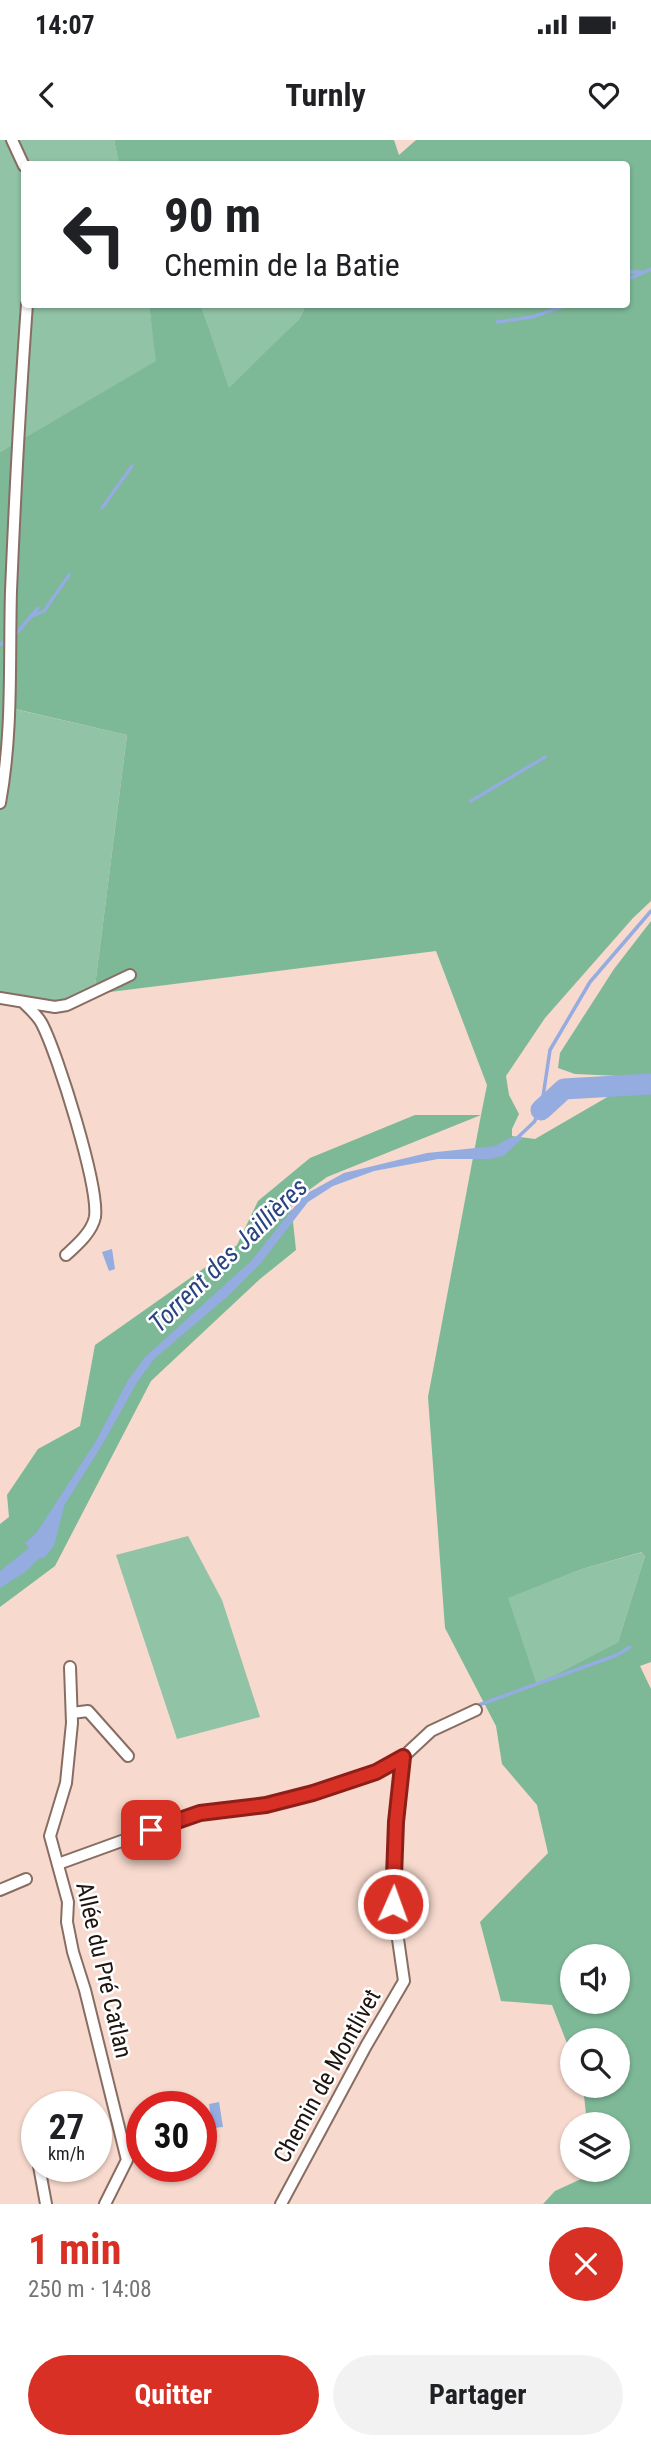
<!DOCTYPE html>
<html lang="fr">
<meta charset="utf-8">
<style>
body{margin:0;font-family:"Roboto Condensed",sans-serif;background:#f2f2f2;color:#202124;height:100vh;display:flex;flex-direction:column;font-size:26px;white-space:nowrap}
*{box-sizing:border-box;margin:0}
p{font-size:23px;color:#757577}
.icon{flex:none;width:38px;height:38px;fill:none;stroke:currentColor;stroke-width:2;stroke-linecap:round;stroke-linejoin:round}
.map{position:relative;height:2064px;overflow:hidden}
.details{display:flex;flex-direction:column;background:#fff;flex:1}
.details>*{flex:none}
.guide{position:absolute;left:21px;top:21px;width:609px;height:147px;border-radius:7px;box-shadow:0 2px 5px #0004;background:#fff;color:#202124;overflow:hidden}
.tools{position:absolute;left:560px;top:1804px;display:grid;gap:14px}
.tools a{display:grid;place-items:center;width:70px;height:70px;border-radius:50%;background:#fff;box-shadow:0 2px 5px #0004;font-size:35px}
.speed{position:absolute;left:21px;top:1951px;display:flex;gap:14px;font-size:35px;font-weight:700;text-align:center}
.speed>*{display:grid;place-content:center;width:91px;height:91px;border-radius:50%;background:#fff;box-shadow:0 2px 5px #0004;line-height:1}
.speed small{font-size:18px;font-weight:400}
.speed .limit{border:10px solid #d22;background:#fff;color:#111}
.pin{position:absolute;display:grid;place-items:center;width:60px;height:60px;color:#fff;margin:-30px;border-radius:14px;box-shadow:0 4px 10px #0006}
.me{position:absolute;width:77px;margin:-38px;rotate:2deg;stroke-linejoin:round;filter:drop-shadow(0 0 5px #0008)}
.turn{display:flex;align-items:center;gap:24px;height:147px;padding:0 28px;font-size:32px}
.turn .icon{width:91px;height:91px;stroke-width:2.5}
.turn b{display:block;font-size:49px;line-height:60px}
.round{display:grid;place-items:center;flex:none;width:74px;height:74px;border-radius:37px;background:#f2f2f2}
.summary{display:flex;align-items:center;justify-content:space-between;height:119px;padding:0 28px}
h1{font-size:42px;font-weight:700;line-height:52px;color:#d93025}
.button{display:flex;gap:14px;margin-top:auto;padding:14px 28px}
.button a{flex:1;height:80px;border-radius:42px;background:#d93025;color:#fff;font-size:28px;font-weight:700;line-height:80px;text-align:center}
.button a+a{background:#f2f2f2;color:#202124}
.status{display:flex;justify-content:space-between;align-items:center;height:49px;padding:0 35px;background:#fff;direction:ltr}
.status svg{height:19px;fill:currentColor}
header{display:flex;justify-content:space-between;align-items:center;height:91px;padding:0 28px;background:#fff;font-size:32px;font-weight:700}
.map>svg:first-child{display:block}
.green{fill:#91c3a6}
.forest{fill:#7db897;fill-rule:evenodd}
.water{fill:#94acdf}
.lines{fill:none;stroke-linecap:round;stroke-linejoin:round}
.stream{stroke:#94acdf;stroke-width:3.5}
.river{stroke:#94acdf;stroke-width:21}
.minor-casing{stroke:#876d62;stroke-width:14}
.minor{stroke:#fff;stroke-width:10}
.route-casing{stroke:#8d1f18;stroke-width:18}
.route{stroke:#d93025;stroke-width:12}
.labels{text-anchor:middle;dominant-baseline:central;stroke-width:5;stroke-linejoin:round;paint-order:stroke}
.street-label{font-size:24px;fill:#1e1410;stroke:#fff}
.water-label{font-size:26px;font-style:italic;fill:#2a4482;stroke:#fff}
</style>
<div class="status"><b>14:07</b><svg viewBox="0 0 49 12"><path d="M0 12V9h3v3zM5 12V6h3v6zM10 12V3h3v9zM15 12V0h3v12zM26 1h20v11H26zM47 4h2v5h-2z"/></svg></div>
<header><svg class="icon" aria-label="back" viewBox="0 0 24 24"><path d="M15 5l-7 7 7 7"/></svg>Turnly<svg class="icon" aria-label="heart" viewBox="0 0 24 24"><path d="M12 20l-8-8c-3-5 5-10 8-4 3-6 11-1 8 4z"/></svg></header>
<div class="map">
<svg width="651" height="2064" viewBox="0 0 651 2064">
<rect width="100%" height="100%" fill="#f7d9cd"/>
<!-- green -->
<g class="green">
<path d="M0,0H114L119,24H24V164L149,165L157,221L0,312Z"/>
<path d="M201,165H306L299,179L229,249Z"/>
<path d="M10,568L127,595L94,854L67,865L0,858V663Z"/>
<path d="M188,1396L222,1460L260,1577L177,1599L116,1415Z"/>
<path d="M643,1412L645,1416L618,1502L537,1546L507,1458L582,1429Z"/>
</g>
<!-- forest -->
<path class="forest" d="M114,0H394L399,15L416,0H651V761L633,778L545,878L506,936L509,955L519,974L512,989V996L535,999L616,952L646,949L620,936L575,934L558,928L560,913L614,829L651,781V1522L640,1526L651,1549V2064H543L555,2051L592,2034V2030H618V1984H587L583,1946H618V1900H572V1916L552,1865L501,1861L480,1782L548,1713L537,1665L502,1624L496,1586L445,1488L428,1257L481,975L327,1037L291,1063L296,1110L260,1139L151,1241L55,1426L0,1467V1384L9,1377L7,1355L38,1309L80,1286L95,1205L237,1105L258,1061L310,1018L415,975H481L487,945L436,811L94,854L127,595L11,568L0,663V312L156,221L149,165H201L229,248L299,179L306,165L626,164V24H290V21L224,24H119ZM642,1412L645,1416L618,1502L537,1545L508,1458L582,1429ZM572,1816H618V1862H572Z"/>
<!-- water -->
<g class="water">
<path d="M512,997L523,998L503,1016L490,1019H438L374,1031L333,1046L308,1062L260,1124L227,1157L154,1219L136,1244L105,1300L64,1366L54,1406L45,1417L38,1419L25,1432L0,1448V1431L29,1408L25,1403L37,1392L96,1301L128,1240L145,1217L251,1121L304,1055L344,1033L427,1013L495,1006Z"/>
<path d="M112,1109L115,1129L109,1131L102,1112Z"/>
<path d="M219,1962L223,1987L213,1988L209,1964Z"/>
</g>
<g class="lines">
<!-- stream -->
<g class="stream">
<path d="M626,132H641"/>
<path d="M626,140L651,129"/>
<path d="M497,182L532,177L570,164"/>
<path d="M102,368L132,326"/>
<path d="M16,463L17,422"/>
<path d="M30,477L44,471L69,435"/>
<path d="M15,495L38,468"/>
<path d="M0,505L5,501"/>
<path d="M471,661L545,617"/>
<path d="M514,1001L534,982L541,970L550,910L590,842L651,771"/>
<path d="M476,1566L617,1515L630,1507"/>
</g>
<!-- river -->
<path class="river" d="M541,970L564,949L651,944"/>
<!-- minor casing -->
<g class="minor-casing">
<g id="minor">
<path d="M12,0L24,26"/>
<path d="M0,663C13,592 9,522 11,451C15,355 20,260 27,164"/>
<path d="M0,858L55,867L67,865L130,835"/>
<path d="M25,864C31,870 38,876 42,884C58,915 99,1046 95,1077C92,1092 77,1105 66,1115"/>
<path d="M70,1527L72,1583L66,1643L50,1696L68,1762L67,1782L73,1812L85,1850L127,2020L105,2064"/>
<path d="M72,1573L88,1571L128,1616"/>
<path d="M58,1724L199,1673L266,1665L313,1653L376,1632L403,1617L431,1591L476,1570"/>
<path d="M0,1750L26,1739"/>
<path d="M39,2026L46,2064"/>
<path d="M281,2064L366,1906L404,1841L393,1764L396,1682L403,1617"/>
</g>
</g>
<!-- minor -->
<use href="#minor" class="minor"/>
</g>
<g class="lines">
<!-- route casing -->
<g class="route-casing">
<path id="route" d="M151,1690L200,1673L266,1665L313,1653L376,1632L403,1617L396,1682L393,1764"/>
</g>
<!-- route -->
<use href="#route" class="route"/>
</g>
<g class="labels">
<!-- street labels -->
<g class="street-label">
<text transform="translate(104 1830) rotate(77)">Allée du Pré Catlan</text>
<text transform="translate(327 1936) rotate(-61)">Chemin de Montlivet</text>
</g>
<!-- water labels -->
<g class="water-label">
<text transform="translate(228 1115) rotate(-44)">Torrent des Jaillières</text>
</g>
</g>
</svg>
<div class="tools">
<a><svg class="icon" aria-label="sound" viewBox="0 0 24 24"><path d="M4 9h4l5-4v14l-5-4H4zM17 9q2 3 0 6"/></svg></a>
<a><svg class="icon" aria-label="search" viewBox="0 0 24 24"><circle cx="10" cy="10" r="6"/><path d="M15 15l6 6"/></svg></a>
<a><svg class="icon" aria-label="layers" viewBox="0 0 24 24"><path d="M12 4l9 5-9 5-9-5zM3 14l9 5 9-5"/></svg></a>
</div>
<div class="speed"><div>27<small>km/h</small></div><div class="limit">30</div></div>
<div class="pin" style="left:151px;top:1690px;background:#d93025"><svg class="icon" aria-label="arrive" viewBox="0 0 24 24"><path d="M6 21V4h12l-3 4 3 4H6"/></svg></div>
<svg class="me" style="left:393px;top:1764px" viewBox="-20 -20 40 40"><circle r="17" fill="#d93025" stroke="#fff" stroke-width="3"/><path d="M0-11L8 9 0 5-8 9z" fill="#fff"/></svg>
<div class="guide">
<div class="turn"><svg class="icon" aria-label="left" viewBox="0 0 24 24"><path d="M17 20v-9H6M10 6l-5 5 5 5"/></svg><div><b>90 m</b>Chemin de la Batie</div></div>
</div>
</div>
<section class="details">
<div class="summary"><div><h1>1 min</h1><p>250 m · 14:08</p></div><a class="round" style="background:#d93025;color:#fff"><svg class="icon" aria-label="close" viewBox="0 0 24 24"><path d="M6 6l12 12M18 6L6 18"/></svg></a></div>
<div class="button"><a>Quitter</a><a>Partager</a></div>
</section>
